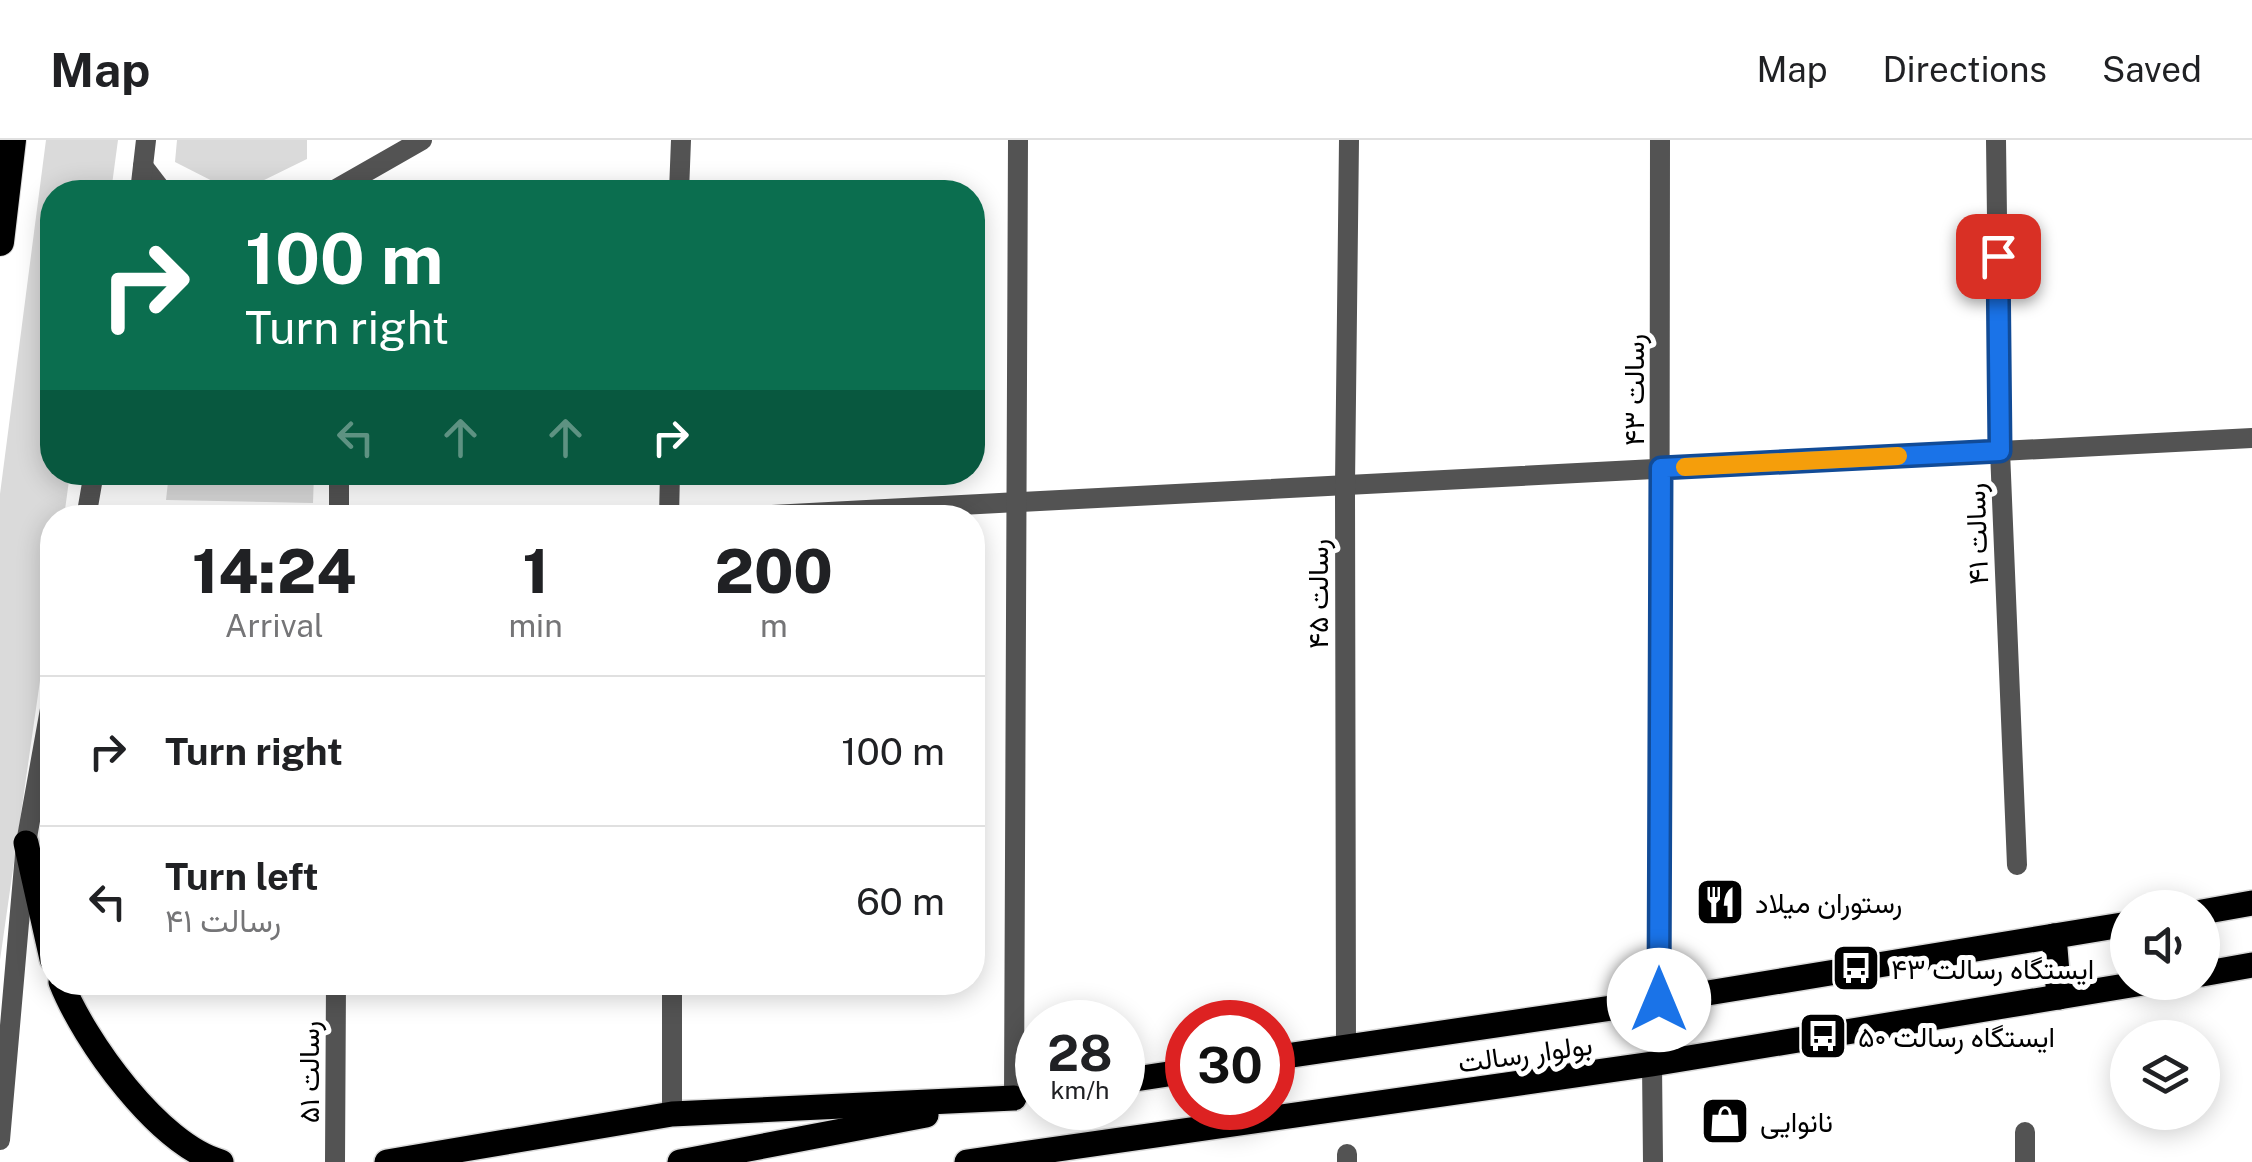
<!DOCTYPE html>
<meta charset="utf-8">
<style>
body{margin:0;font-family:"Public Sans",Vazirmatn,sans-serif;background:#f2f2f2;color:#202124;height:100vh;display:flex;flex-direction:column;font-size:38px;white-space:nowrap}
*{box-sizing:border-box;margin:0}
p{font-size:32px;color:#757577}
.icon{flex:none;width:55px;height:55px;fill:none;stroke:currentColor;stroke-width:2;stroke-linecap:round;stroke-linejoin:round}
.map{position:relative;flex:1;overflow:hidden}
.details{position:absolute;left:40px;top:365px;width:945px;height:490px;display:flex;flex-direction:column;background:#fff;border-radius:40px;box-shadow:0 5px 25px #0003}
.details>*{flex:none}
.banner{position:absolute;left:40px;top:40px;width:945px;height:305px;border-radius:40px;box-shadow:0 5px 25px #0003;background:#0b6e4f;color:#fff;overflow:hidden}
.controls{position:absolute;left:2110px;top:750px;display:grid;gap:20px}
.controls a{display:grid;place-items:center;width:110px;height:110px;border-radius:50%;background:#fff;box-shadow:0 5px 25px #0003;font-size:50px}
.speed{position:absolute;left:1015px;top:860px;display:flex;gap:20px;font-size:50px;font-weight:700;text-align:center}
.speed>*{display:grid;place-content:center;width:130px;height:130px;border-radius:50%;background:#fff;box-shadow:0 5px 25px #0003;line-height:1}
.speed small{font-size:25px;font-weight:400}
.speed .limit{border:15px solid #d22;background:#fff;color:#111}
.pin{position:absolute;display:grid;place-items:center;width:85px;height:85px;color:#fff;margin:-42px;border-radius:20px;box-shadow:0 5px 15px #0006}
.me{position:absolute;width:110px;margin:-55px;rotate:0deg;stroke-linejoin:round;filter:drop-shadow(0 0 8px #0008)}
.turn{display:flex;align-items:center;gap:35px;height:210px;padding:0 40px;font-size:45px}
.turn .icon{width:130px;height:130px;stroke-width:2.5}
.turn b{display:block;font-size:70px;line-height:85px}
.lanes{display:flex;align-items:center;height:95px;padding:0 40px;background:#0003;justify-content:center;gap:50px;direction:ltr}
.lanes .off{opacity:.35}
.eta{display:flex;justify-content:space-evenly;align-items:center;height:170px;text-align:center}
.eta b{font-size:60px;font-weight:800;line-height:70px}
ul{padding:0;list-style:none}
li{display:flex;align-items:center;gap:30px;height:150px;padding:0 40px;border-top:2px solid #e0e0e0}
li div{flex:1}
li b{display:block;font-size:38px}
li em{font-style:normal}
header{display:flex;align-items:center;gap:60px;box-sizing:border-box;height:140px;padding:0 50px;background:#fff;border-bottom:2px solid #e0e0e0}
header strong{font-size:48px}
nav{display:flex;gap:55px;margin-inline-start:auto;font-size:35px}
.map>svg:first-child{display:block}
.green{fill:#dadada}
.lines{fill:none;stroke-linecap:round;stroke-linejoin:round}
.primary-casing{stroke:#dbdbdb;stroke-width:28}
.trunk-casing{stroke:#dbdbdb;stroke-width:30}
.minor{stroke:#535353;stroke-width:20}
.tertiary{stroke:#535353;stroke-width:20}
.primary{stroke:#000;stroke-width:25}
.trunk{stroke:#000;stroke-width:28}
.route-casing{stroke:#114b97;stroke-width:25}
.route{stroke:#1a73e8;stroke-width:18}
.slow{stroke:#f59e0b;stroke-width:18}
.labels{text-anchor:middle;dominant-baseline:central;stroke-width:10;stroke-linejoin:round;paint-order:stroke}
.street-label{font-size:28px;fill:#000;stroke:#fff}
.poi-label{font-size:28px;fill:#000;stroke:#fff;text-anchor:start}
</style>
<header>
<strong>Map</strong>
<nav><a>Map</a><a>Directions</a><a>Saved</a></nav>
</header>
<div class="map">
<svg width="2252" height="1022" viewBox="0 0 2252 1022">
<rect width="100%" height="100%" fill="#fff"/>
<!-- green -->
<g class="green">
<path d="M46,0H118L111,52H52V332L70,333L64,377L52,378V457L0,820V354Z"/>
<path d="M177,0H307V19L240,52H234L175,22Z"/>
<path d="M169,333H314L313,363L166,360Z"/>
</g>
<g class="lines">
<!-- primary casing -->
<g class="primary-casing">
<g id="primary">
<path d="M26,703L52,819"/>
<path d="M2202,772L2252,763"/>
<path d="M2054,796L2059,857"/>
<path d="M2202,834L2252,825"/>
<path d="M61,842C84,901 159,1005 221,1022"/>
<path d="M1272,918L1659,861L2128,784"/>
<path d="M1122,941L1188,931"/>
<path d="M387,1022L672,974L1014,958"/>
<path d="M680,1022L926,975"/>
<path d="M967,1022L1652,924L2149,842"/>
</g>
</g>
<!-- trunk casing -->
<g class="trunk-casing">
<path id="trunk" d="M0,102L12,0"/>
</g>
<!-- minor -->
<g class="minor">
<path d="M1996,0L2000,311L2017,725"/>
<path d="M679,52L681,0"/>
<path d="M339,332V378"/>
<path d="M669,378L670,332"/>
<path d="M712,378L2252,298"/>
<path d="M672,842V974"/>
<path d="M1659,861L1660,0"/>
<path d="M1346,908L1345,345L1349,0"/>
<path d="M1652,924L1653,1022"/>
<path d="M1014,958L1018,0"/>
<path d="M2025,992V1022"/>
<path d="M1347,1014V1022"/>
<path d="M335,1022L336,842"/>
</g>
<!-- tertiary -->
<g class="tertiary">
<path d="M143,26L163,52"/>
<path d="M140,52L146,0"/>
<path d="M331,52L422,0"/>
<path d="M86,378L94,332"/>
<path d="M0,1000L26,703L52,558"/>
</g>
<!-- primary -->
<use href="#primary" class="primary"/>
<!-- trunk -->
<use href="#trunk" class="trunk"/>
</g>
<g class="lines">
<!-- route casing -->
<g class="route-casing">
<path id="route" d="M1659,860L1661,328L2000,311L1998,116"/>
</g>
<!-- route -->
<use href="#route" class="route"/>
<!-- slow -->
<path class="slow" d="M1685,327L1898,316"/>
</g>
<!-- icons -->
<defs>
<g id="restaurant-square" transform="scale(2.5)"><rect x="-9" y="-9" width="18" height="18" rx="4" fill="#000" stroke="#fff"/><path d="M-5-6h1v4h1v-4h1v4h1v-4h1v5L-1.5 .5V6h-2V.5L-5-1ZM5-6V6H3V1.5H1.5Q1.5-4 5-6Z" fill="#fff"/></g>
<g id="bus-square" transform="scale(2.5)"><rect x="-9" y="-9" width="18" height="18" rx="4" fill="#000" stroke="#fff"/><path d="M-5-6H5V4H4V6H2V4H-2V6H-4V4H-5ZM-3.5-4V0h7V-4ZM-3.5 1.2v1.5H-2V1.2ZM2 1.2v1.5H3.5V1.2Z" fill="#fff"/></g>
<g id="shop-square" transform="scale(2.5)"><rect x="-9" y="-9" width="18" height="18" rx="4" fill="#000" stroke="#fff"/><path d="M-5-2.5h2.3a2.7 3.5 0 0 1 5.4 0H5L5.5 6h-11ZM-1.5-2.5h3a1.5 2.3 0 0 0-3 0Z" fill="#fff"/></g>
</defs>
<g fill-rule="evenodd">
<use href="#restaurant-square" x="1720" y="762"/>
<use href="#bus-square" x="1856" y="828"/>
<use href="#bus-square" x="1823" y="896"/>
<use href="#shop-square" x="1725" y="981"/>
</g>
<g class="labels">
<!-- street labels -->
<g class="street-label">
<text transform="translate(1633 250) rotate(-90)">رسالت ۴۳</text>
<text transform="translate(1976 394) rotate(-92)">رسالت ۴۱</text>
<text transform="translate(1317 454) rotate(-90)">رسالت ۴۵</text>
<text transform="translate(1525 913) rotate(-8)">بولوار رسالت</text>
<text transform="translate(308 932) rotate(-90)">رسالت ۵۱</text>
</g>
<!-- poi labels -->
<g class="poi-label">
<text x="1755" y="762">رستوران میلاد</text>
<text x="1891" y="828">ایستگاه رسالت ۴۳</text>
<text x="1858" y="896">ایستگاه رسالت ۵۰</text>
<text x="1760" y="981">نانوایی</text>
</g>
</g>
</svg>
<div class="controls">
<a><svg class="icon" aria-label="sound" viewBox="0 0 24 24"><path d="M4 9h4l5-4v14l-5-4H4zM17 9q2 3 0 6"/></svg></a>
<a><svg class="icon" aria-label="layers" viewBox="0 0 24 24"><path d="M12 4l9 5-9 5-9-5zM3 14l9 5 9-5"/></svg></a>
</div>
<div class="speed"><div>28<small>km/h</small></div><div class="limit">30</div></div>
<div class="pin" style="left:1998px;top:116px;background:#d93025"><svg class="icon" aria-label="arrive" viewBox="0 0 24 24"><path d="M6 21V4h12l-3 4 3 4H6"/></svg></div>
<svg class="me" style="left:1659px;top:860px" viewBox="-20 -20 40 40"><circle r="19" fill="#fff"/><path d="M0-13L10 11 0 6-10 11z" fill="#1a73e8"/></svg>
<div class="banner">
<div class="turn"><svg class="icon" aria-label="right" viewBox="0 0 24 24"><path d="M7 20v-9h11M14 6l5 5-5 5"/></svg><div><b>100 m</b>Turn right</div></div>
<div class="lanes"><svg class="icon off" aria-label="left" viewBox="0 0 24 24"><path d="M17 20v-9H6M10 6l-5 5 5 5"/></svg><svg class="icon off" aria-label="ahead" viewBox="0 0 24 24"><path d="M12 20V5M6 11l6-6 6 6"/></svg><svg class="icon off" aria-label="ahead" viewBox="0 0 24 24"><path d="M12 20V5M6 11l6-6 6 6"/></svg><svg class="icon" aria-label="right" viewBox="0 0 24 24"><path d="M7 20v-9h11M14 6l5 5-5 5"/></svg></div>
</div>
<section class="details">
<div class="eta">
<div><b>14:24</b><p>Arrival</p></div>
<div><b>1</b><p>min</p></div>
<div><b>200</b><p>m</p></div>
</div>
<ul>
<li><svg class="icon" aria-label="right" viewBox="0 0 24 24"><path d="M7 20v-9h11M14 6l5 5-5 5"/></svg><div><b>Turn right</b></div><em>100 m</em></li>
<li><svg class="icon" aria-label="left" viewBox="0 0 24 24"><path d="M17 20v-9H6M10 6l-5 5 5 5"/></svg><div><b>Turn left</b><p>رسالت ۴۱</p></div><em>60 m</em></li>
</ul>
</section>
</div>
